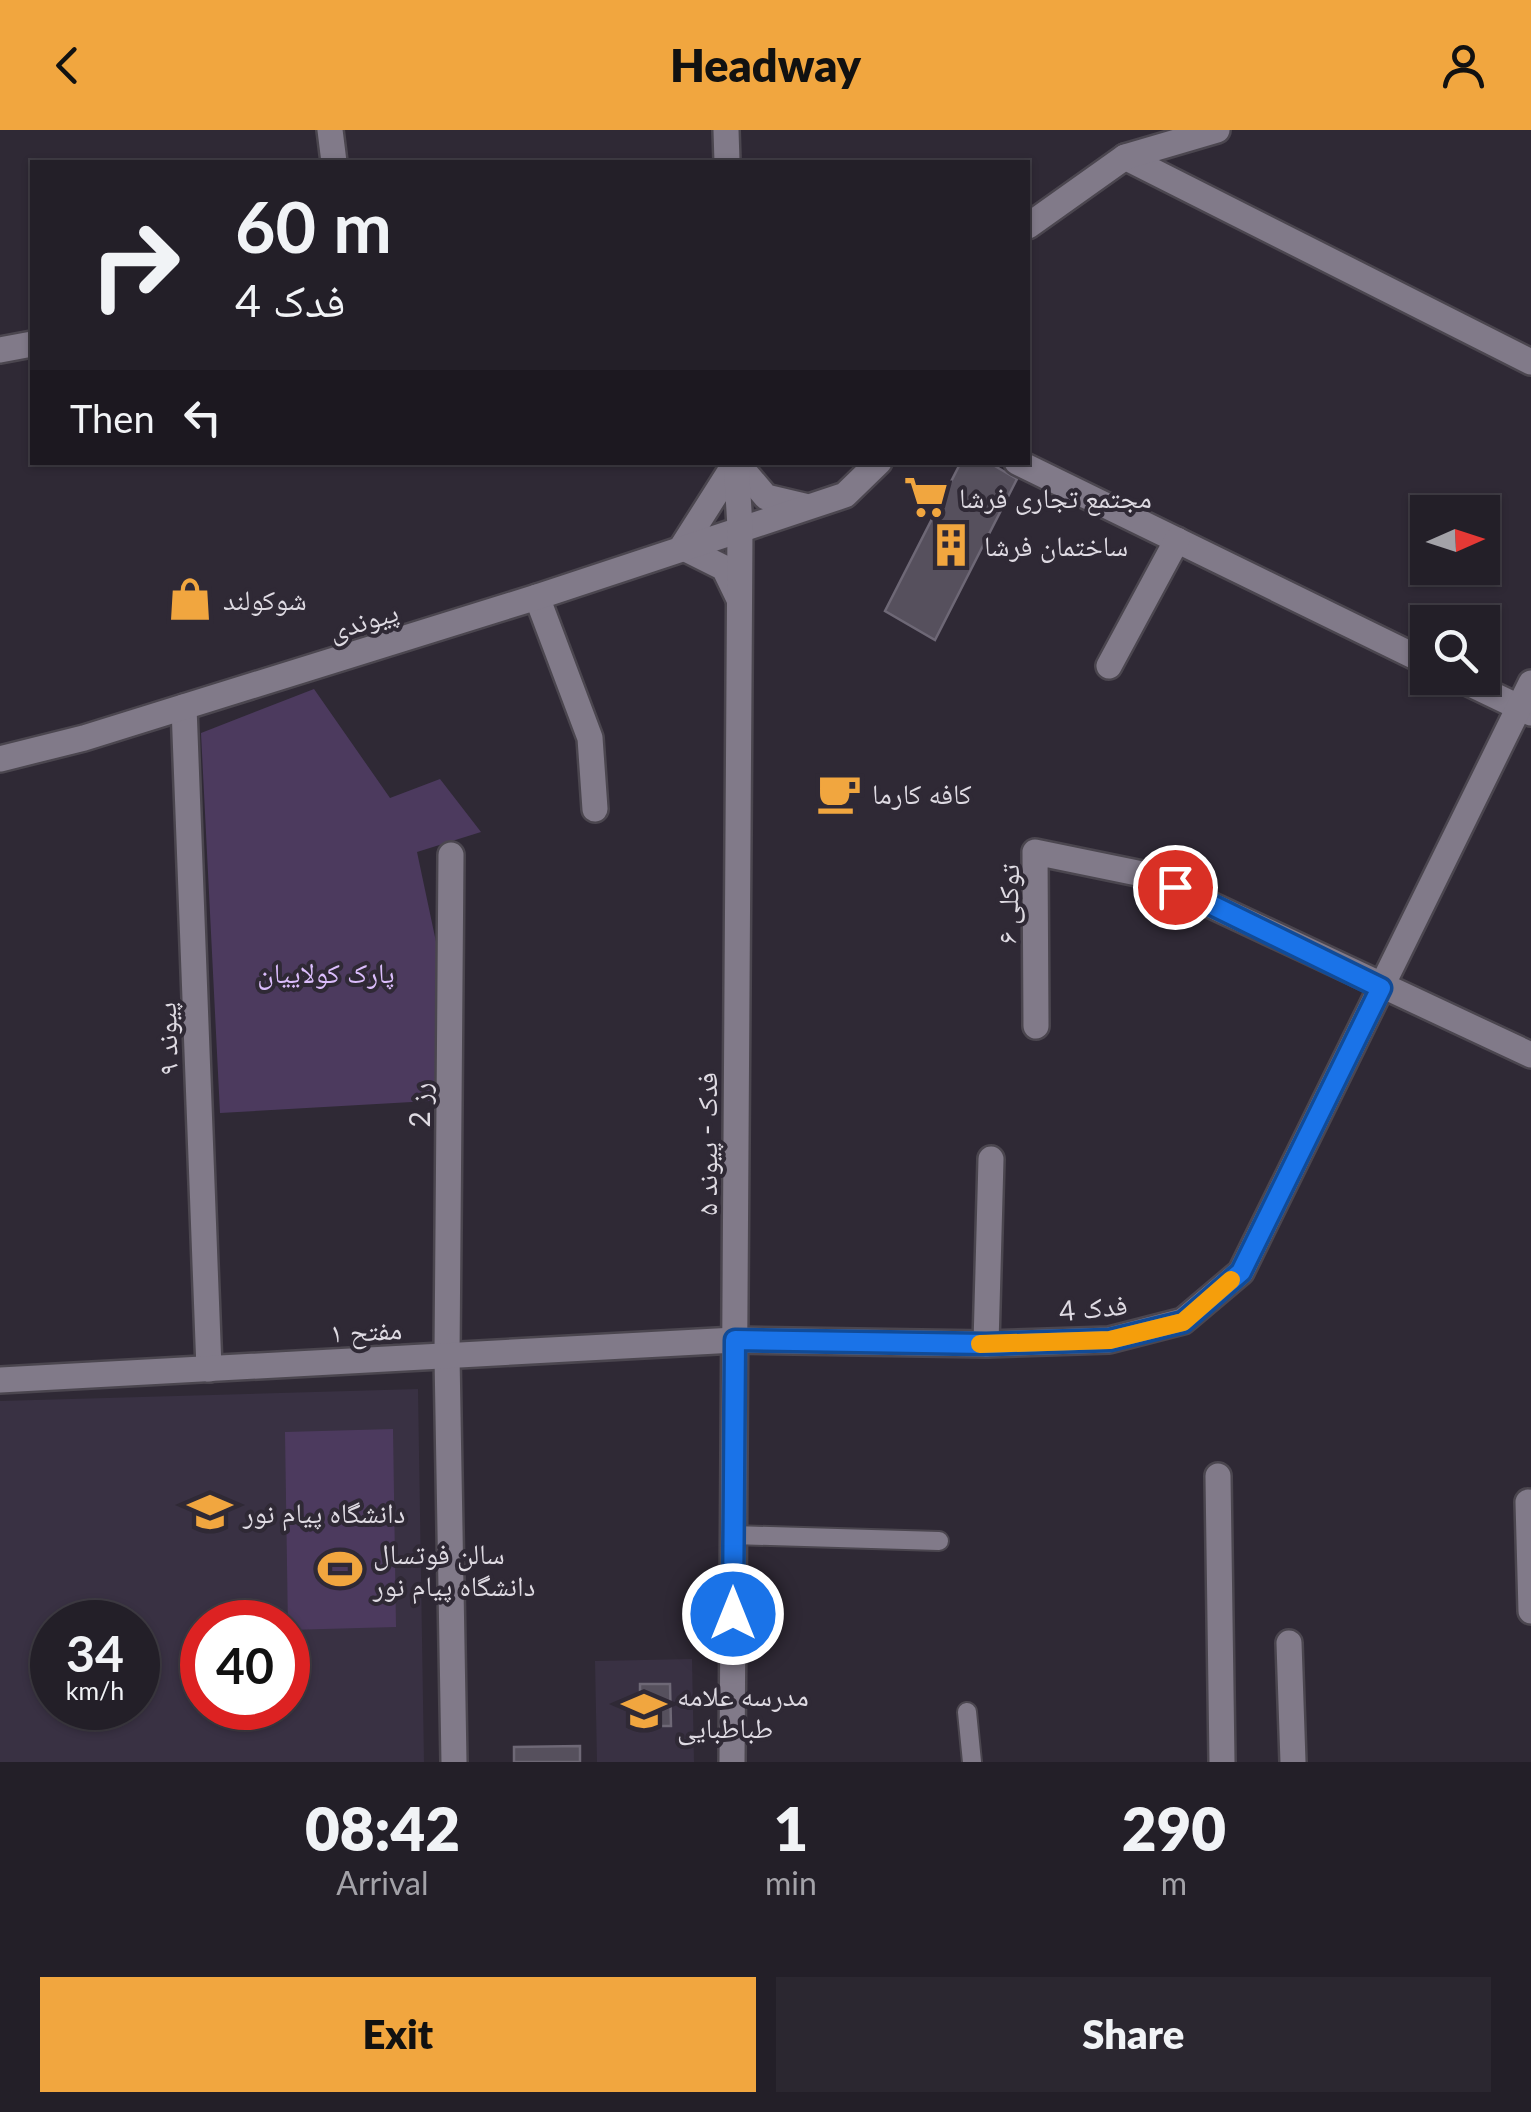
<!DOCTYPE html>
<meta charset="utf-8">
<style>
body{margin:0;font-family:Lato,"Noto Naskh Arabic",sans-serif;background:#2b2730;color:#f1f3f6;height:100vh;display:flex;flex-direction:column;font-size:38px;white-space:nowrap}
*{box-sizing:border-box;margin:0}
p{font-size:32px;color:#a3a2a8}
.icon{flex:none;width:55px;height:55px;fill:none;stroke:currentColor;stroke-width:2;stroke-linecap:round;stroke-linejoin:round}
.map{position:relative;height:1632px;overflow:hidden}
.sheet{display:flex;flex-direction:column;background:#231f28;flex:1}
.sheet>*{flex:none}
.hud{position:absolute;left:30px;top:30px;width:1000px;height:305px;border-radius:0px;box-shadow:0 2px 8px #0004,0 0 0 2px #403d45;background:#231f28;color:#f1f3f6;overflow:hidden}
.needle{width:65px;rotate:87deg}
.buttons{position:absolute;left:1410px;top:365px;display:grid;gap:20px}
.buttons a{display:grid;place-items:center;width:90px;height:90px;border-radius:0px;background:#231f28;box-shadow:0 2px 8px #0004,0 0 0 2px #403d45;font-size:50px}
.speed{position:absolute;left:30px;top:1470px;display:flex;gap:20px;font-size:50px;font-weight:700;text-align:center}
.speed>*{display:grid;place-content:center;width:130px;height:130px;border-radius:50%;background:#231f28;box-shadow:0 2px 8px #0004,0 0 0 2px #403d45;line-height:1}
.speed small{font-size:25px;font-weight:400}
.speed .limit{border:15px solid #d22;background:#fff;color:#111}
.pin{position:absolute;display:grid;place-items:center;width:85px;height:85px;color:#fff;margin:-42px;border:5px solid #fff;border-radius:50%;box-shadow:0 2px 10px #0007}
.me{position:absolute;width:110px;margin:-55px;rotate:0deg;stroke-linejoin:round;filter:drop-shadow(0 0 8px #0008)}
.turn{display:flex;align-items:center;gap:35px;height:210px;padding:0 40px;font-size:45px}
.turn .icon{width:130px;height:130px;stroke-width:2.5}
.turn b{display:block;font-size:70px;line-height:85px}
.then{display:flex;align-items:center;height:95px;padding:0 40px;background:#0003;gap:20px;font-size:38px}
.eta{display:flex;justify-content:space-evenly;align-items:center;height:170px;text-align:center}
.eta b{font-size:60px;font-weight:800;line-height:70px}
.button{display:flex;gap:20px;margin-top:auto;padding:20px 40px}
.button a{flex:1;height:115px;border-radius:0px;background:#f1a63f;color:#111;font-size:40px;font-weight:800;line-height:115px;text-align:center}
.button a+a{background:#2b2730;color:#f1f3f6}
header{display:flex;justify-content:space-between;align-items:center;height:130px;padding:0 40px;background:#f1a63f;color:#111;font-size:45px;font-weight:800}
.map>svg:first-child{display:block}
.built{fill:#393143;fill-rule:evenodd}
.green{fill:#4c3a5e}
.building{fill:#56505d;stroke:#6e6876;stroke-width:2.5}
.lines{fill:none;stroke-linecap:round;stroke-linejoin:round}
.service-casing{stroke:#4b464f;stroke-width:22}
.minor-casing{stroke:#4b464f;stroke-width:30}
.tertiary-casing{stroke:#4b464f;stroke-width:30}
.service{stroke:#817a89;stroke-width:18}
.minor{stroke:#817a89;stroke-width:25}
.tertiary{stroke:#817a89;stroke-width:25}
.route-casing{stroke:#114b97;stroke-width:25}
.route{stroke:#1a73e8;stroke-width:18}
.slow{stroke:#f59e0b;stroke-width:18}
.labels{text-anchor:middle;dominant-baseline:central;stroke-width:8;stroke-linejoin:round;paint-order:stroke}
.poi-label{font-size:28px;fill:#dedae2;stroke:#2f2935;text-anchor:start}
.street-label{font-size:28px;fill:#dedae2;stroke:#2f2935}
.park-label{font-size:28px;fill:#dbbdfc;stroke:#2f2935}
</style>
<header><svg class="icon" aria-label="back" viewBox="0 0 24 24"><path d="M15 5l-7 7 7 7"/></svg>Headway<svg class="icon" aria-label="person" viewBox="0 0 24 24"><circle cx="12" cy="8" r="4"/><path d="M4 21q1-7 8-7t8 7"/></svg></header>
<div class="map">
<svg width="1531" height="1632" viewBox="0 0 1531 1632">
<rect width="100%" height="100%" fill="#2f2935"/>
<!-- built -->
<g class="built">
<path d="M418,1259L424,1632H0V1271ZM52,1492H138V1578H52ZM202,1492H288V1578H202Z"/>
<path d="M692,1529L694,1632H597L595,1531Z"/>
</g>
<!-- green -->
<g class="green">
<path d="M314,559L390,668L440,649L481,702L417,722L439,826L447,970L220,983L201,603Z"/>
<path d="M393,1299L396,1497L288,1500L285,1302Z"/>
</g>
<!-- building -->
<g class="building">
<path d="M961,332H988L1017,349L935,510L885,481Z"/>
<path d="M640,1554H670L671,1596H640Z"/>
<path d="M580,1616V1632H514V1617Z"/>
</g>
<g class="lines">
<!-- service casing -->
<g class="service-casing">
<g id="service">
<path d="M733,1405L939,1411"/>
<path d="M967,1582L972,1632"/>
</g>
</g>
<!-- minor casing -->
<g class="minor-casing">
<g id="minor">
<path d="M330,0L334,32"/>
<path d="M1125,27L1531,232"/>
<path d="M0,220L32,214"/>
<path d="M1017,332L1428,533"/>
<path d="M537,467L590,608L595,679"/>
<path d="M1109,536L1177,410"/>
<path d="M1458,548L1531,583"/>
<path d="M184,577L209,1239"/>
<path d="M451,725L447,1226L454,1632"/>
<path d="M1036,896L1035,722L1147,745L1531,925"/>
<path d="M986,1214L991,1029"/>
<path d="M0,1250L735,1210L986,1214L1109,1210L1183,1191L1241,1142L1531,553"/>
<path d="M1218,1346L1222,1632"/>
<path d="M1528,1372L1531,1481"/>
<path d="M1289,1513L1293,1632"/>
</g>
</g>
<!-- tertiary casing -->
<g class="tertiary-casing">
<g id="tertiary">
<path d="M726,0L727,32"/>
<path d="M1028,96L1125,27L1217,0"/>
<path d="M736,332L682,417L724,438L738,467"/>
<path d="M737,333L766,367L804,376"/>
<path d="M0,629L84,608L537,467L809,377L845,365L879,332"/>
<path d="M732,1632L740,397L736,332"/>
</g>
</g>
<!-- service -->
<use href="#service" class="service"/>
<!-- minor -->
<use href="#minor" class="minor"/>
<!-- tertiary -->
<use href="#tertiary" class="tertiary"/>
</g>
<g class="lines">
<!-- route casing -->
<g class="route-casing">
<path id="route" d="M733,1484L735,1210L986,1214L1110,1210L1183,1192L1241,1142L1381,858L1175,757"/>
</g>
<!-- route -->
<use href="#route" class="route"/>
<!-- slow -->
<path class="slow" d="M980,1214L1110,1210L1183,1192L1231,1150"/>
</g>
<!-- icons -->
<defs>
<g id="supermarket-bare" transform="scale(3.45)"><path d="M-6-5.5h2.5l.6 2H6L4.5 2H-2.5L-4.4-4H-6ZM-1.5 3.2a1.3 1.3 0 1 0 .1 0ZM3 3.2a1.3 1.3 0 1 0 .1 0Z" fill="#f1a63f" stroke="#2f2935" stroke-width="2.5" paint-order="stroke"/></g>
<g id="building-bare" transform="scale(3.45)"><path d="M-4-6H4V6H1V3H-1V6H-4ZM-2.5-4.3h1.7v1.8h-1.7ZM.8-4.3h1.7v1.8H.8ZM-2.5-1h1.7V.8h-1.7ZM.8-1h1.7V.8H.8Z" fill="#f1a63f" stroke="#2f2935" stroke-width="2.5" paint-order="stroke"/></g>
<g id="shop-bare" transform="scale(3.45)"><path d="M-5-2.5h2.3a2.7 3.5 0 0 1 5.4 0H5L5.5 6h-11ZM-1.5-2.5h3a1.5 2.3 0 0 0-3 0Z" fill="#f1a63f" stroke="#2f2935" stroke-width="2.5" paint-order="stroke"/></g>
<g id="cafe-bare" transform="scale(3.45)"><path d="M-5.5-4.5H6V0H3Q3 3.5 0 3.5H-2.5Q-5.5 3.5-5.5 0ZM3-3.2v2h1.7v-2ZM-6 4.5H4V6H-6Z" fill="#f1a63f" stroke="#2f2935" stroke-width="2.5" paint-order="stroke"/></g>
<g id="university-bare" transform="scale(3.45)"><path d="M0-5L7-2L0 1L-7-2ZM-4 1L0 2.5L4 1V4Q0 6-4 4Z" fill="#f1a63f" stroke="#2f2935" stroke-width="2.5" paint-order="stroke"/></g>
<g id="stadium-bare" transform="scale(3.45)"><path d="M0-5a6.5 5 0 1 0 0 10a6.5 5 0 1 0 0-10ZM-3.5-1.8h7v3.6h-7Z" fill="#f1a63f" stroke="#2f2935" stroke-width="2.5" paint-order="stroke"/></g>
<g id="school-bare" transform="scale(3.45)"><path d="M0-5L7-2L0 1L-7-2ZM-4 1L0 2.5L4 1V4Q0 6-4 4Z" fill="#f1a63f" stroke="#2f2935" stroke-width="2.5" paint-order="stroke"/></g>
</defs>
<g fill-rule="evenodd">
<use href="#supermarket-bare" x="926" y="367"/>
<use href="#building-bare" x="951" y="415"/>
<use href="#shop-bare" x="190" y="469"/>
<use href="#cafe-bare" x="839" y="663"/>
<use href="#university-bare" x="210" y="1382"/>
<use href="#stadium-bare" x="340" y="1439"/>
<use href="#school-bare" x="644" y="1581"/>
</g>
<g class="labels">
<!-- poi labels -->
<g class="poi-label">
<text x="959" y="367">مجتمع تجاری فرشا</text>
<text x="984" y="415">ساختمان فرشا</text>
<text x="223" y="469">شوکولند</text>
<text x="872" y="663">کافه کارما</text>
<text x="243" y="1382">دانشگاه پیام نور</text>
<text x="373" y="1423">سالن فوتسال<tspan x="373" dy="32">دانشگاه پیام نور</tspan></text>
<text x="677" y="1565">مدرسه علامه<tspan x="677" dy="32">طباطبایی</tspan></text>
</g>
<!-- street labels -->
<g class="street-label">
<text transform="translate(363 490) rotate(-17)">پیوندی</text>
<text transform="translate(1007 774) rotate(-88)">توکلی ۶</text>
<text transform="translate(166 909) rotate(-92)">پیوند ۹</text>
<text transform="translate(419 975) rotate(-90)">رز 2</text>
<text transform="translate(706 1014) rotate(-90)">فدک - پیوند ۵</text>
<text transform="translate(1093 1177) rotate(-6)">فدک 4</text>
<text transform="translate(366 1200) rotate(-3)">مفتح ۱</text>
</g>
<!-- park labels -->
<g class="park-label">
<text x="326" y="842">پارک کولاییان</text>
</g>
</g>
</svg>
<div class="buttons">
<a><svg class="needle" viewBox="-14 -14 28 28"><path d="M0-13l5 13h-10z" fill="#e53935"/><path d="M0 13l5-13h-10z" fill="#a3a2a8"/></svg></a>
<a><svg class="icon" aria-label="search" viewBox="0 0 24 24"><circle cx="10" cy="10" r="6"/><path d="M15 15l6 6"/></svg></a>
</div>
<div class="speed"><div>34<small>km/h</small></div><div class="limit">40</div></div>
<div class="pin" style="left:1175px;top:757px;background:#d93025"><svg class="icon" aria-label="arrive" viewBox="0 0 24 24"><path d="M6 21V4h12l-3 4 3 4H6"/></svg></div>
<svg class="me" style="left:733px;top:1484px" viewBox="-20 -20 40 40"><circle r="17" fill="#1a73e8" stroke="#fff" stroke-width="3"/><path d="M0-11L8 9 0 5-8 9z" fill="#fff"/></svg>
<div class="hud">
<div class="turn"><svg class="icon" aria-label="right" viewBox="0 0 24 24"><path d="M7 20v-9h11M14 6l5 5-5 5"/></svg><div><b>60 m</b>فدک 4</div></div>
<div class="then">Then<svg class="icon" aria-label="left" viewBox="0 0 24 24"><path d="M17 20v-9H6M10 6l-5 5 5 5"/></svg></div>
</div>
</div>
<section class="sheet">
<div class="eta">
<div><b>08:42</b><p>Arrival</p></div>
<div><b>1</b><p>min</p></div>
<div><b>290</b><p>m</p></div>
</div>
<div class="button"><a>Exit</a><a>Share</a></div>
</section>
